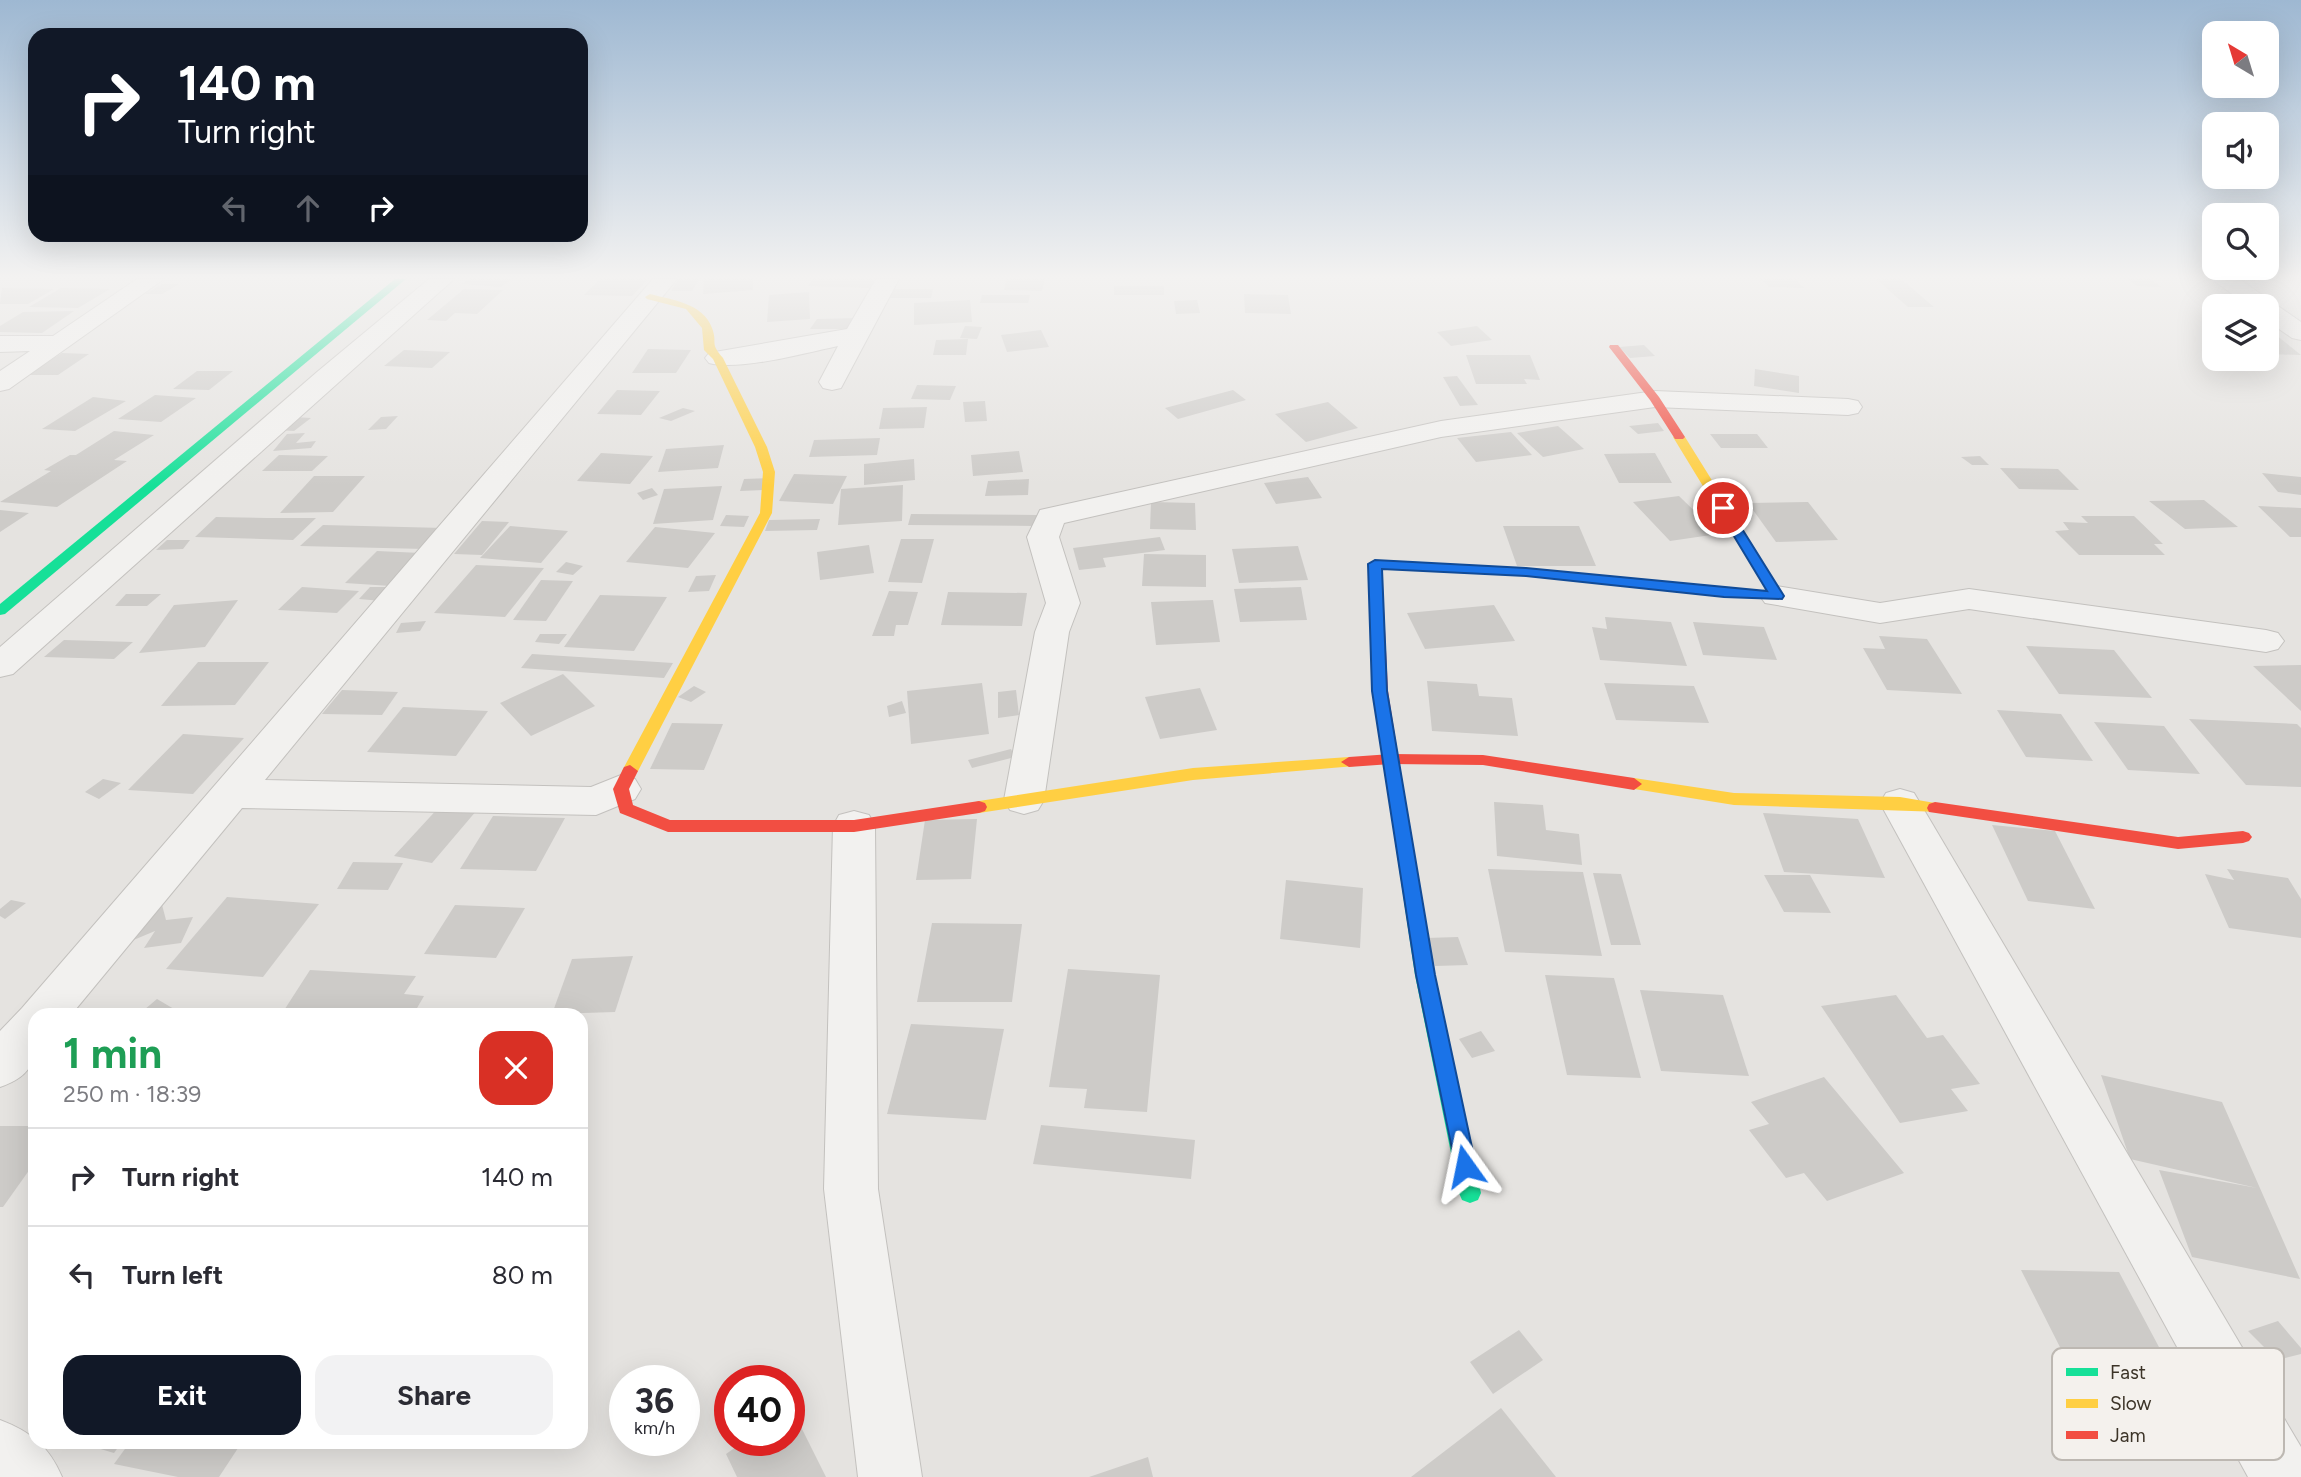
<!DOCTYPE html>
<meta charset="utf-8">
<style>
body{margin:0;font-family:Figtree,sans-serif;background:#f2f2f3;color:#2b2b33;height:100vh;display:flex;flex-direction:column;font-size:26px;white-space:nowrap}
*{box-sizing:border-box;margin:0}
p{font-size:23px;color:#7c7c81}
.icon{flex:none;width:38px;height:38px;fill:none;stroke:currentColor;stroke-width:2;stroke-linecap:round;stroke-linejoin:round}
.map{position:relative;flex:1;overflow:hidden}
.sheet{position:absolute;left:28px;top:1008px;width:560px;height:441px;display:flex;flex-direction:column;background:#fff;border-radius:21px;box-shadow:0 7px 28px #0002}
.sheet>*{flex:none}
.guide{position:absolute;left:28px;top:28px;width:560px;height:214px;border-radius:21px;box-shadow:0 7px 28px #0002;background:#111827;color:#fff;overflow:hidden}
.needle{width:46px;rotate:322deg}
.buttons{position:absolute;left:2202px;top:21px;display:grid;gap:14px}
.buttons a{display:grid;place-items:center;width:77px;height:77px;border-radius:14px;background:#fff;box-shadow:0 7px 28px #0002;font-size:35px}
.speed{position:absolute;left:609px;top:1365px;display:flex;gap:14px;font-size:35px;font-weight:700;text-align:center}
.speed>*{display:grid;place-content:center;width:91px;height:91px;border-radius:50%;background:#fff;box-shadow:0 7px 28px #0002;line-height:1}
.speed small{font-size:18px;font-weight:400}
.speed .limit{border:10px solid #d22;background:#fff;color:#111}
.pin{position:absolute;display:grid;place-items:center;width:60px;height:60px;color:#fff;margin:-30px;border:4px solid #fff;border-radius:50%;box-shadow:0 2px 7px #0007}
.me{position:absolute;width:77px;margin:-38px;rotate:348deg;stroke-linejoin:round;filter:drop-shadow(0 0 5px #0008)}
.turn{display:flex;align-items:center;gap:24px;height:147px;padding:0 35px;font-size:32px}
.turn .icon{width:91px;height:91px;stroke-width:2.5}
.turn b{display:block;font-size:49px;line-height:60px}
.lanes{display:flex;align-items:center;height:66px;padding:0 35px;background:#0003;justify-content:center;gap:35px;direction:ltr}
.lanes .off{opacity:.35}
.round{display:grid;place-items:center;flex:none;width:74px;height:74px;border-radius:21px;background:#f2f2f3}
.summary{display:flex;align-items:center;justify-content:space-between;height:119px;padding:0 35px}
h1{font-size:42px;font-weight:700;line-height:52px;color:#1e9e55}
.primary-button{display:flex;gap:14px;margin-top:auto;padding:14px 35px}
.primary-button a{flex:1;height:80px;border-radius:21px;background:#111827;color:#fff;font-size:28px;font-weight:700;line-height:80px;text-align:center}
.primary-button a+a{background:#f2f2f3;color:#2b2b33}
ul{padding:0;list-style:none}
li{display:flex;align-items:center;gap:21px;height:98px;padding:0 35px;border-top:2px solid #e1e1e2}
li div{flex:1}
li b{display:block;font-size:26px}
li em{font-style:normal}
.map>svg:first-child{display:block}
.building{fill:#cdcbc8}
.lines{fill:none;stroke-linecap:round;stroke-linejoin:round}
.street-casing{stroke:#c3c1be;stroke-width:2}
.street{fill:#f2f1ef;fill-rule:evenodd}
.fast{fill:#16e098;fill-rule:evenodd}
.slow{fill:#ffcf43;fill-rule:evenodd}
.jam{fill:#f24e42;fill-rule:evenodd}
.route{fill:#1a73e8;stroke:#114b97;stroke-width:2}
.key{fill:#f4f1ed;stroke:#bdb8b2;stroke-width:2}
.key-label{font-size:19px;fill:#3c3428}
</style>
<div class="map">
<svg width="2301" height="1477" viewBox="0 0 2301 1477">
<rect width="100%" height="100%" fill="#e5e3e0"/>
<!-- building -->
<g class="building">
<path d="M469,279H512L501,287L462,284Z"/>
<path d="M600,279H648L632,296L584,295Z"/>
<path d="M679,279H699L692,291H671Z"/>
<path d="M704,279H753V290L703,294Z"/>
<path d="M813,279H875L870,288L808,286Z"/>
<path d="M1007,279H1045L1042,291L1004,290Z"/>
<path d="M1761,279H1795L1804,288L1769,287Z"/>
<path d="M1876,279H1901L1934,307H1908Z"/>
<path d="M2128,279H2151L2161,287L2137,286Z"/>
<path d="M162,284H179L162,294H145Z"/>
<rect x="1114" y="286" width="50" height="9"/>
<path d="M2,288L54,289L28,304H0Z"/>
<path d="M61,288L110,289L78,308L29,307Z"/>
<path d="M464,289L503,290L477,314L455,313L446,321L427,320Z"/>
<path d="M893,289H933L931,298H890Z"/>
<path d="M809,292L810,319L767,322L769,295Z"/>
<path d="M1244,294L1288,295L1291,314L1245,313Z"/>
<path d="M982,295H1030L1028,303H980Z"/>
<path d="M970,300L972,322L914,325V303Z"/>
<path d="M1197,300L1200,313L1176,314L1174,301Z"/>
<path d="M74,311L42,333L0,332V326L23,312Z"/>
<path d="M857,318L852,329H810L817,319Z"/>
<path d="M965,326L982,327L977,339L960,338Z"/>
<path d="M1477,326L1492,340L1451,346L1437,332Z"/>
<path d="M1041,330L1049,347L1007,352L1001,335Z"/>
<path d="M2266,335H2276L2301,355L2266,354Z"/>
<path d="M968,339L966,355H933L936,340Z"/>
<path d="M1644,345L1655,356L1630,358L1619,347Z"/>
<path d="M648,349L691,350L676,373H632Z"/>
<path d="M404,350L450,352L432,368L384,366Z"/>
<path d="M62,353L89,354L58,375H27Z"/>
<path d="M1466,355H1530L1540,380L1524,379L1527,384H1476Z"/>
<path d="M1755,369L1799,376V393L1754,386Z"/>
<path d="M197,371H233L209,390L173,389Z"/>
<path d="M1457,376L1465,387L1478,405L1460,406L1443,377Z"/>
<path d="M917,385L956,386L950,400L911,399Z"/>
<path d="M617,390L660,391L641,415L597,414Z"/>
<path d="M1233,390L1246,400L1178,419L1165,408Z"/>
<path d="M155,395L196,398L161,422L118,419Z"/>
<path d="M93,397L126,401L75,431L42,429Z"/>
<path d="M985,401L987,421L965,422L963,402Z"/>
<path d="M1328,402L1358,428L1306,442L1275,414Z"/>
<path d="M927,407L924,428L879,429L883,408Z"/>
<path d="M683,408L695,411L671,421L659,418Z"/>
<path d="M398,416L386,429L368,430L381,417Z"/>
<path d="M294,417L311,418L294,431L277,430Z"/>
<path d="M1658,423L1664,431L1638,434L1629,426Z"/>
<path d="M1558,426L1584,449L1543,457L1517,433Z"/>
<path d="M114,431L154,435L114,460L127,461L57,507L0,502L51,471L44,470L70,455H76Z"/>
<path d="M1511,432L1532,455L1476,462L1457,438Z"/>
<path d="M305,433L296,443L316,441L311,448L273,451L287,434Z"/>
<path d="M1710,434H1757L1768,448H1721Z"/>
<path d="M880,438L877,455L809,457L814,440Z"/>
<path d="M724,445L718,468L658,472L666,449Z"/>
<path d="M1019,451L1023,472L973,476L971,455Z"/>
<path d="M601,453L653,456L630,484L577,481Z"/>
<path d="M1655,453L1672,483H1619L1604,454Z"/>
<path d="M279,455L328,456L312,471H262Z"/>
<path d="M1980,456L1989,465H1972L1961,457Z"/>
<path d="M914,459L915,480L864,485V464Z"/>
<path d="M2000,468L2058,469L2079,490L2019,489Z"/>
<path d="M2262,473L2301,477V495L2278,492Z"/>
<path d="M794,474L847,476L833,504L779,501Z"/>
<path d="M314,476H365L333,512L280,513Z"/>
<path d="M1308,477L1322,498L1276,504L1264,483Z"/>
<path d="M767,478L764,490L740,491L744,479Z"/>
<path d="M1029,479L1028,495L985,496L988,481Z"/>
<path d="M903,485L902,521L838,525L841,489Z"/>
<path d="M722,486L713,520L653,524L664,489Z"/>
<path d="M652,488L658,495L643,500L637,493Z"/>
<path d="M1679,496L1718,534L1670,541L1633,502Z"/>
<path d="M2204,500L2238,527L2185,529L2149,501Z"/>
<path d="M1151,502L1195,503L1196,530L1150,529Z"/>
<path d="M1808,502L1838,540L1776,542L1748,503Z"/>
<path d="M2258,506L2301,508V537H2290Z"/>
<path d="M0,510L29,513L0,532Z"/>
<path d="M911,514L1037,515L1035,526L908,525Z"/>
<path d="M726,515L749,516L744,527L720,526Z"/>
<path d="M2081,516H2134L2163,544H2154L2165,555H2079L2055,531L2069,530L2063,522L2088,523Z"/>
<path d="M216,517L267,518H316L293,540L195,537Z"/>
<path d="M820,519L817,530L765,531L769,520Z"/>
<path d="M482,521L509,522L482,555L454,554Z"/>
<path d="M323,525L444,528L425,549L300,546Z"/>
<path d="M510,526L568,531L541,563L480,558Z"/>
<path d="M1503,526H1579L1596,566H1517Z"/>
<path d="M655,527L715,533L688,568L626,562Z"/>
<path d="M1160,537L1165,550L1103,558L1106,567L1079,570L1073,548Z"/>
<path d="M901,539H934L922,583L888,582Z"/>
<path d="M167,540H190L183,549L156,550Z"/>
<path d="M869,545L874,573L820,580L817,552Z"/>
<path d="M1298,546L1308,580L1239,583L1232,549Z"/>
<path d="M377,551L421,553L391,586L345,583Z"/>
<path d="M1144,554L1206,555V587L1142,586Z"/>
<path d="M566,562L583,566L573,575L556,572Z"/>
<path d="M476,565L544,568L505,617L434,613Z"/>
<path d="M716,575L709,591L688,592L696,576Z"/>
<path d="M541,580L573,581L546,621L513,620Z"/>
<path d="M302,587L359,591L337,613L278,610Z"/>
<path d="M370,587H391L382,601L359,599Z"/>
<path d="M1301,587L1307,620L1240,622L1234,589Z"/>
<path d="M889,591L918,592L908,625H896L894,636H872Z"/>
<path d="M948,592L1027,593L1022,626L941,625Z"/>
<path d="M126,594H161L147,606H115Z"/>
<path d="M600,595L667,597L634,651L564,647Z"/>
<path d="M238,600L205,647L139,653L174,605Z"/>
<path d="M1213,600L1220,642L1156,645L1151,602Z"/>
<path d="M1494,605L1515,641L1425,649L1407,613Z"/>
<path d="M1605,617L1671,622L1687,666L1600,660L1592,627L1607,629Z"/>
<path d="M426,621L420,631L396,633L401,623Z"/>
<path d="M1693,622L1764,627L1777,660L1703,655Z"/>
<path d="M540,634H567L559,644L535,642Z"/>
<path d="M1879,636L1927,639L1962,694L1887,690L1863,648L1885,649Z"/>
<path d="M64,640L133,642L114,659L44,657Z"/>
<path d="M2026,646L2114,650L2152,698L2059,694Z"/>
<path d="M532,654L673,663L664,678L521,668Z"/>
<path d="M198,662H269L235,705L161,706Z"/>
<path d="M2301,665V711L2253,666Z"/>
<path d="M563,674L595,706L531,736L500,703Z"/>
<path d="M1427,681L1477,684L1479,696L1512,698L1518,736L1432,731Z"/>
<path d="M982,683L989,734L911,744L907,691Z"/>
<path d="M1604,683L1694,686L1709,723L1616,720Z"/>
<path d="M694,686L706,692L691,702L678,697Z"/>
<path d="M1200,688L1217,730L1160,739L1145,697Z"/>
<path d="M342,690L398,692L382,715L322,714Z"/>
<path d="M1016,690L1019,715L998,718V692Z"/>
<path d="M902,701L906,713L889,717L887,706Z"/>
<path d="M403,707L488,711L456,756L367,752Z"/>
<path d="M1997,710L2061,714L2093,761L2026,757Z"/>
<path d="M2189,719L2297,724L2301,728V787L2246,785Z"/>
<path d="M2094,722L2164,726L2200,774L2128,770Z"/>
<path d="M672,723L723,724L704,770L650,769Z"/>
<path d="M183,734L244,738L193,794L128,790Z"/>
<path d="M1011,749L1015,757L972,768L968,760Z"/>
<path d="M103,779L121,783L99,799L85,792Z"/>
<path d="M1494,802L1543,805L1546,830L1579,834L1582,865L1497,856Z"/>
<path d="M441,805L477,810L432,863L394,856Z"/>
<path d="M1763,813L1858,819L1885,878L1784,872Z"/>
<path d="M493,816L565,818L536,871L460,869Z"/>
<path d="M977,819L971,879L916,880L925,820Z"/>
<path d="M1992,825L2055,831L2095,909L2028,901Z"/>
<path d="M353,862L403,863L388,890L337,889Z"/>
<path d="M1488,869L1583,872L1602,956L1505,952Z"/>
<path d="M2227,869L2288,878L2301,899V938L2229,928L2205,874L2234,880Z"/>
<path d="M1593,873L1621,874L1641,945H1611Z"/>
<path d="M1764,875H1810L1831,913L1784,912Z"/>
<path d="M1286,880L1363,888L1360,948L1280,939Z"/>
<path d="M227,897L319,904L263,977L166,969Z"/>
<path d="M11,900L26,903L5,919L0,916V909Z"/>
<path d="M161,901L166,920L193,917L181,943L144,948L155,931L124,944Z"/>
<path d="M455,905L525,908L496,958L424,954Z"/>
<path d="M932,923L1022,924L1012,1002H917Z"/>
<path d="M1458,937L1468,965L1435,966L1426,938Z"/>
<path d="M633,956L615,1012L552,1014L572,959Z"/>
<path d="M1068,969L1160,975L1147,1112L1084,1108L1087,1089L1049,1087Z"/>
<path d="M310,970L416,976L404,994L424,996L413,1015H281Z"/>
<path d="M1545,975L1614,978L1641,1078L1567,1075Z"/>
<path d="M1640,990L1723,995L1749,1076L1661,1071Z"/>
<path d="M1896,995L1927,1038L1943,1035L1980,1084L1951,1089L1968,1111L1900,1123L1821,1006Z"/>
<path d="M157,999L174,1009L166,1015H138Z"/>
<path d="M911,1024L1004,1029L986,1120L887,1114Z"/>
<path d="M1481,1031L1495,1051L1472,1058L1459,1039Z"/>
<path d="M2101,1075L2222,1102L2300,1279L2192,1257L2159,1170L2257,1188L2130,1159Z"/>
<path d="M1824,1077L1904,1173L1827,1201L1804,1173L1786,1178L1749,1130L1769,1124L1751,1102Z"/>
<path d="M1041,1125L1195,1140L1191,1179L1033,1164Z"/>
<path d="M0,1126H35V1162L3,1207H0Z"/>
<path d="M2021,1270L2119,1272L2184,1394L2154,1391L2139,1365L2068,1363Z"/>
<path d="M2278,1321L2301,1348V1354L2277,1360L2248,1331Z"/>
<path d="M1519,1330L1543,1360L1493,1394L1470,1362Z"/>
<path d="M1501,1408L1556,1477H1411Z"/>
<path d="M792,1409L826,1477H737L726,1454L746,1440H789V1411Z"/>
<path d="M77,1442H122L114,1453Z"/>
<path d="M130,1442H242L219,1477H178L114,1464Z"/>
<path d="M1148,1457L1153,1477H1089Z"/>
</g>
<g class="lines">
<!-- street casing -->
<g class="street-casing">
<g id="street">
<path d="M137,279H164L9,389L0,391V371L30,351L0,352V336H53Z"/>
<path d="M429,279H454L13,674L0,677V647L317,372Z"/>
<path d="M653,279H677L265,780L591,787L621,775L635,779L641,789L635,799L596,815L242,808L71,1015H35C35,1052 41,1073 0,1087V1031L22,1008Z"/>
<path d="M876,279H899L841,388L832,390L823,388L819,382L838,346C805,353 740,371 709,363L705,358L709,353L847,329Z"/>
<path d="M2212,279H2239L2301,322V340L2292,338L2266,320V306H2248Z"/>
<path d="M1655,391L1848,399L1858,401L1862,407L1858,413L1848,415L1655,407L1441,437L1064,523L1059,537L1080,603L1069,632L1044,800L1038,810L1024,814L1010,810L1004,800L1035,632L1046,603L1027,537L1040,510L1441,421Z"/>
<path d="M1777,586L1880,603L1969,589L2266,630L2278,633L2284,641L2278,649L2266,652L1969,609L1880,623L1765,603L1760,596L1765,589Z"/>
<path d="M1900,789L1914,793L2301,1447V1477H2248L1880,803L1886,793Z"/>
<path d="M854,811L869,815L875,826L878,1189L922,1477H858L824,1189L833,826L839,815Z"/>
<path d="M0,1420C31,1432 49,1446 62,1477H0Z"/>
</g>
</g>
<!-- street -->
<use href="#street" class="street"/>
<!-- fast -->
<g class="fast">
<path d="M395,279H406L5,614L0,615V604Z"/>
<path d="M1389,743L1397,748L1435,975L1481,1193L1478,1200L1470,1203L1462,1200L1459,1193L1415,975L1381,748Z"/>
</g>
<!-- slow -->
<g class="slow">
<path d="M650,294C672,300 703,303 712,328C718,344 709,342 723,358L767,447L775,472L772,513L638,771L630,777L622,771L760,513L763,472L755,447L713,359L704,350L702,328L686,309L647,299L645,297Z"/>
<path d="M1679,434L1685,437L1784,596L1782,599L1620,586L1613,582L1620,578L1767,591L1673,437Z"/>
<path d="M1349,757L1355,758L1357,762L1355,766L1193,780L979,813L973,811L971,807L973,803L979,801L1193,768Z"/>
<path d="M1634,778L1734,793L1900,797L1941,804L1943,808L1941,812L1734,805L1628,788L1626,784Z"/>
</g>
<!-- jam -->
<g class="jam">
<path d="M1610,345H1618L1659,397L1685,437L1683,439H1675L1650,400L1609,347Z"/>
<path d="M1375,560L1526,568L1620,578L1627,582L1620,586L1526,576L1382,568L1388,691L1397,748L1389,753L1381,748L1372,691L1368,564Z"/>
<path d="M1391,754L1483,755L1634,778L1642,784L1634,790L1483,765L1391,764L1349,767L1341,762L1349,757Z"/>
<path d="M630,765L638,771L629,789L633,805L670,820H854L979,801L985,803L987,807L985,811L979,813L854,832H668L620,813L613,789L624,767Z"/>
<path d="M1935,802L2178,837L2243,831L2249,833L2252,837L2249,841L2243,843L2178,849L1929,812L1927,808L1929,804Z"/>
</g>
</g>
<!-- sky -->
<linearGradient id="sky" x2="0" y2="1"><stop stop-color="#9eb8d2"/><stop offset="0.57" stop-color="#f3f2f1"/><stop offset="1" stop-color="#f3f2f1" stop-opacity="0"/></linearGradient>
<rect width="2301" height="486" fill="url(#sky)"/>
<!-- route -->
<path class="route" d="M1723,505L1729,508L1784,596L1782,599L1724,597L1526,576L1382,569L1387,691L1435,975L1476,1166L1472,1173L1465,1176L1457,1173L1416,975L1372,691L1368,564L1375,560L1526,568L1767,591L1717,508Z"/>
<!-- legend -->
<rect x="2052" y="1348" width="232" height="112" rx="10" class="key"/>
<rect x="2066" y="1368" width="32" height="8" fill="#16e098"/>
<rect x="2066" y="1399" width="32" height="9" fill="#ffcf43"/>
<rect x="2066" y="1431" width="32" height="8" fill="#f24e42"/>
<g class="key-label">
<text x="2110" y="1379">Fast</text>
<text x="2110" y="1410">Slow</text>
<text x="2110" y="1442">Jam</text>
</g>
</svg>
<div class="buttons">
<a><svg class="needle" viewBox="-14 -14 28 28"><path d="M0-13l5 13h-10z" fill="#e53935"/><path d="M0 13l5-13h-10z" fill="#7c7c81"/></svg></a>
<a><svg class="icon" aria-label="sound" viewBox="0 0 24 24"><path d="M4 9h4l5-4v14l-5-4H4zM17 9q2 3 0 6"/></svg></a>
<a><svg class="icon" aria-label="search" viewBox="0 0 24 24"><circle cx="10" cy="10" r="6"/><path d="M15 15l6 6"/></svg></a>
<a><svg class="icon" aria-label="layers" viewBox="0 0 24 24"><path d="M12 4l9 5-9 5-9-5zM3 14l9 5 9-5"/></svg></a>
</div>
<div class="speed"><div>36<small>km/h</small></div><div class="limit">40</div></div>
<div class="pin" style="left:1723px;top:508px;background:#d93025"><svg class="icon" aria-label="arrive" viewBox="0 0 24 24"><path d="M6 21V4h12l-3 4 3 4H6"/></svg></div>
<svg class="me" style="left:1465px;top:1166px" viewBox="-20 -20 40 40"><path d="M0-17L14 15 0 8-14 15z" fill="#1a73e8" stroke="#fff" stroke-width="4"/></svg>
<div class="guide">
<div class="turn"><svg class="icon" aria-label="right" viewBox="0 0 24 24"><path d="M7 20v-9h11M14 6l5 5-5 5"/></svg><div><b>140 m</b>Turn right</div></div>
<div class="lanes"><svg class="icon off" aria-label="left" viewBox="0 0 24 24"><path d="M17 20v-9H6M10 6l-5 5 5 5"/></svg><svg class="icon off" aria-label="ahead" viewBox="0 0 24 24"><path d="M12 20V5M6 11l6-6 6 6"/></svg><svg class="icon" aria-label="right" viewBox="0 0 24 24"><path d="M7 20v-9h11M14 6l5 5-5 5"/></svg></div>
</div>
<section class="sheet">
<div class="summary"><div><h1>1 min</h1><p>250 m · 18:39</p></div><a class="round" style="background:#d93025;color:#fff"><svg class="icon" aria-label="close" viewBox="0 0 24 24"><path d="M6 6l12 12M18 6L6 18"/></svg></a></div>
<ul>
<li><svg class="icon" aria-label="right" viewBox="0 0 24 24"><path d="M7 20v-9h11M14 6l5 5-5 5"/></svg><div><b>Turn right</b></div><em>140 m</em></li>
<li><svg class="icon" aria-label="left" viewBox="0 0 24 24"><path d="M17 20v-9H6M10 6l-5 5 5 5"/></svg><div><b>Turn left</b></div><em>80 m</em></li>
</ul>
<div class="primary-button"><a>Exit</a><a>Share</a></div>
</section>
</div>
